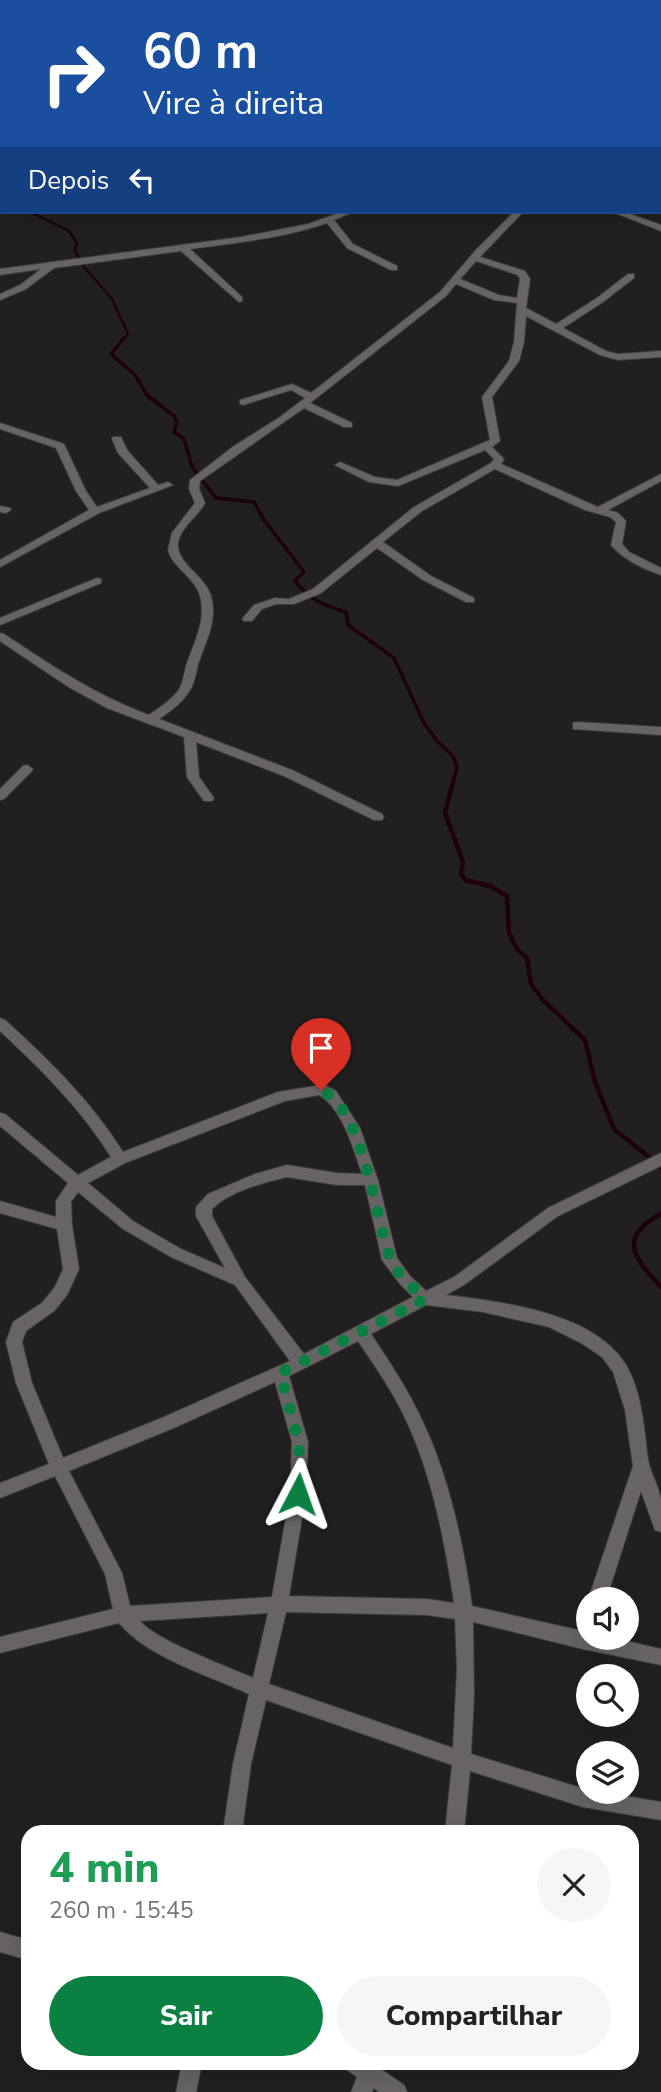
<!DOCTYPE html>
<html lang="pt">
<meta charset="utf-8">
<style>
body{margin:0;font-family:"Nunito Sans",sans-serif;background:#f6f6f6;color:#222;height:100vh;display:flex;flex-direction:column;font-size:26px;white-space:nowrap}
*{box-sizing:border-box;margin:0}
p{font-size:23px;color:#767676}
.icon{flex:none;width:38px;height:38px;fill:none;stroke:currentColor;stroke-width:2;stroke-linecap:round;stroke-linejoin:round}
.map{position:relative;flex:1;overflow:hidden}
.drawer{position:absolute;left:21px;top:1825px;width:618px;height:245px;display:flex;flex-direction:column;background:#fff;border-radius:21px;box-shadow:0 7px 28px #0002}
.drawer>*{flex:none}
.guide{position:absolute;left:0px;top:0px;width:662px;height:214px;box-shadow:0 7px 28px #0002;background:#1a4fa0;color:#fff;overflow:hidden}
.controls{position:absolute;left:576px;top:1587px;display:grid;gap:14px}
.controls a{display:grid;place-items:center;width:63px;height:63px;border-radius:50%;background:#fff;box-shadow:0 7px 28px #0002;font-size:35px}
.pin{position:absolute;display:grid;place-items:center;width:60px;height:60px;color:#fff;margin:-72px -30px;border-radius:50% 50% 50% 0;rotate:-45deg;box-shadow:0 0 7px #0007}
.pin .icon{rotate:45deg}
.me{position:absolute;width:77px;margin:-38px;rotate:4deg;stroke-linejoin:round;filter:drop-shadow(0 0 5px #0008)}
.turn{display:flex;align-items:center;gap:24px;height:147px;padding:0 28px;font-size:32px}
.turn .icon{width:91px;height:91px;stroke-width:2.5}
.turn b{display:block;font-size:49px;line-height:60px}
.then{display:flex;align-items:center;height:66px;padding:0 28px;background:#0003;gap:14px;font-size:26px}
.round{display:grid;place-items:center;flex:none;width:74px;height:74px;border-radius:37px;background:#f6f6f6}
.overview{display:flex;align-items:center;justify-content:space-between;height:119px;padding:0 28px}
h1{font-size:42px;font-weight:800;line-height:52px;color:#1e9e55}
.cta{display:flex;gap:14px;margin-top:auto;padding:14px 28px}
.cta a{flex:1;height:80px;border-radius:42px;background:#0b8043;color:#fff;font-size:28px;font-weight:800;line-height:80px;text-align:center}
.cta a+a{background:#f6f6f6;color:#222}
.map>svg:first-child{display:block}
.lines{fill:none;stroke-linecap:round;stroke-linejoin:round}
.stream-far2{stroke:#1f000e;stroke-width:2.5}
.stream-far1{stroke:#1f000e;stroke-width:3.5}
.stream{stroke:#1f000e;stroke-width:4.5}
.minor-casing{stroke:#3f3c3d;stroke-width:2}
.minor{fill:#686466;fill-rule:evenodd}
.route{stroke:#0b8043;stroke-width:12;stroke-dasharray:0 21.6}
</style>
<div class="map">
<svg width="661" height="2092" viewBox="0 0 661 2092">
<rect width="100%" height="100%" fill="#221f20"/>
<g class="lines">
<!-- stream-far2 -->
<g class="stream-far2">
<path d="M2,52V57"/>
<path d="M0,96L2,93"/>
<path d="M30,212L69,231L77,243L75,250L84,267L112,299L128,334L123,340"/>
</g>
<!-- stream-far1 -->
<path class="stream-far1" d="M124,338L111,354L135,375L147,395L174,416L177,422L174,432L184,439L192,467L216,498L254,502L264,520L304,572L295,581C308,599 325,606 346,612L348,625L394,658L424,723L437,741L453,756L457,767L454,780"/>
<!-- stream -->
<g class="stream">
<path d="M454,778L445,813L463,862L461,874L465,880L490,886L507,896L509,933L517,949L527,958L531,984L543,1000L585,1040L595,1082L614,1129L661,1167"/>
<path d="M661,1214C617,1237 634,1258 661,1287"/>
</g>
<!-- minor casing -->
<g class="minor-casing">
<g id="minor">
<path d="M336,0H365L367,2H338Z"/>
<path d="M431,0H439L440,2H433Z"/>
<path d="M485,0H508L510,2H487Z"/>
<path d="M607,0H621L605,2Z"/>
<rect x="660" y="121" width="1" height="4"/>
<rect x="660" y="139" width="1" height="4"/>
<path d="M660,187H661V193L660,192Z"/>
<path d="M342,212H353L334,220L353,244L397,266V270H391L347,248L327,223C284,238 236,243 190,249L242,297V301L239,302L181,251L54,268L26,289L0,300V294L20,285L41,269L0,275V269L241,237L308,224Z"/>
<path d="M514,212H523L480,257L525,271L530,279L526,308L556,324L597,298L628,274H634V278L603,302L563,328L606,351L618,354L661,351V357L618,360L600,355L526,316L524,342L519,361L492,397L500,441L492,447L504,459L501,464L598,507L661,474V481L608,510L618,513L626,521L622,544L629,552L661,568V575C643,569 623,559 611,545L616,522L610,517L585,510L495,469L422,511L383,542L431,576L474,598V602H466L423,580L377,548L321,593L294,604H276L262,609L252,621H244L242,619L254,605L275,598L289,599L313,589L414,507L491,463L494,459L485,450L398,486L369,482L335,465L340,462L375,477L397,480L490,440L482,397L509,361L514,342L517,303L494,300L456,284L446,296L310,403L352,423V427H344L304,408L200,481L199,489L205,503C198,516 180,528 178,543C176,562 202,575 209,591C220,616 206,641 198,664C196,673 195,682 190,690C183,702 171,711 159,719L292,770L382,814L384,817L382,820H374L284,776L196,742L199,777L214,798L212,801H204L187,777L184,737L107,708L67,686L0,641V633L4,634C52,666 95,695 149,715C159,708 170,701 178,691C183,684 184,674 186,666C194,642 208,618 199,593C192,575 173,568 168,550L172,533L195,503L189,489L190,480L234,446L280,417L305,398L291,390L243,405L240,404V400L292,384L311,393L440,292L475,251ZM476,261L518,275L520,279L517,298L499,295L460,279Z"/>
<path d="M613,212H624L661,225V231Z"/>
<path d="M0,423L64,444L86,491L97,507L150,488L118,453L112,439L113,437H121L127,450L158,485L168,482L173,485L99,513L0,567V560L89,510L76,491L56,448L0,429Z"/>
<path d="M0,506L10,508L11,510L6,513L0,512Z"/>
<path d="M97,578L101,579V583L0,625V618Z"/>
<path d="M577,722L661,727V735L573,729V723Z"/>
<path d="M27,765L33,769L31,772L4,799L0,800V789L23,766Z"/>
<path d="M0,1018L5,1020C49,1060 91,1101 123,1152L278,1092L321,1085L326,1086L336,1091L360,1128L378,1180L397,1258L410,1276L426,1291L454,1277L548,1208L661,1153V1166L558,1216L464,1285L446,1295C502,1302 594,1312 626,1365C642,1392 644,1428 648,1459C650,1473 659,1486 661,1500C661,1510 661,1522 661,1532L655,1530L641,1491L606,1600H588L633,1466L625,1410L613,1372L602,1357L581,1343L549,1327L483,1312L426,1305L371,1334C389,1361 407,1388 421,1418C448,1473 464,1545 472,1606L578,1630L582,1620L588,1618V1638H614L661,1649V1665L583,1649L473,1622L474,1696L471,1754L588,1790V1792H602L661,1802V1820L583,1807L470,1771L464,1832H445L452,1765L266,1700L251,1764L242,1832H223L233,1764L249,1694C208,1675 148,1658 119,1623L0,1653V1637L113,1609L105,1574L55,1476L0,1498V1483L49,1464L16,1383L6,1342L13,1322L42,1303L55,1287L63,1269L57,1229L0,1213V1201L56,1217V1201L68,1183L0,1126V1113L5,1114L78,1175L111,1157C81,1109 42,1070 0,1031ZM319,1095C342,1107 354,1151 362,1174L337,1173L287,1165L255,1174L208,1194L196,1207V1216L225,1268L181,1249L133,1221L88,1183L125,1163L285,1101ZM287,1177L337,1185H365L382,1260L400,1284L413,1297L304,1354L245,1277L212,1216V1209C229,1191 263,1183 287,1177ZM78,1192L123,1229L171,1257L235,1285L290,1361L164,1417L63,1458L32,1383L22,1342L26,1331L54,1311L67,1295L79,1269L72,1225L71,1202ZM358,1341C375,1366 393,1392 406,1420C432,1475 445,1542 454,1603L427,1599L289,1596L306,1494L308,1442L289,1376ZM275,1382L292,1442L290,1494L272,1597L130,1606L122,1573L69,1471L176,1427ZM286,1612L427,1615L455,1619L457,1669L453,1748L269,1684ZM268,1613L253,1678C226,1666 157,1641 140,1621Z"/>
<path d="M0,1932L28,1940V1960L0,1952Z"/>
<path d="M182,2063H202L196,2092H176Z"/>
<path d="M344,2063H385L382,2070L404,2085L407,2092H379L374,2088L372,2092H351L357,2077L347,2070Z"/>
</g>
</g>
<!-- minor -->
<use href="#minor" class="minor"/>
</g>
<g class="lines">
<!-- route -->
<path class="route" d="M298,1494L299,1442L280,1373L425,1299C413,1287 396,1274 390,1258C375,1217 363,1108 321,1090"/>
</g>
</svg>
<div class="controls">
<a><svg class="icon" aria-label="sound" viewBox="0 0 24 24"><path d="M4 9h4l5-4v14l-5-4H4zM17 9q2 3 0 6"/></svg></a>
<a><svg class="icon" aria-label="search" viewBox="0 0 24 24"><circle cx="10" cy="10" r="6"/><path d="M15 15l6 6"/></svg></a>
<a><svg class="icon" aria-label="layers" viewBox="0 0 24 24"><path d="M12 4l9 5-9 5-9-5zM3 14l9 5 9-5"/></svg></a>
</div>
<div class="pin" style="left:321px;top:1090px;background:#d93025"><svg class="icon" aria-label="arrive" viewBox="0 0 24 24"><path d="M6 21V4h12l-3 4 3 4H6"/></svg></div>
<svg class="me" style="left:298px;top:1494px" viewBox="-20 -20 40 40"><path d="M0-17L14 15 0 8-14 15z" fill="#0b8043" stroke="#fff" stroke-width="4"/></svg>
<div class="guide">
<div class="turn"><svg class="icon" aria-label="right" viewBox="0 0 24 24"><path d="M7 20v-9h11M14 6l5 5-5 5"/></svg><div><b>60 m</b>Vire à direita</div></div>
<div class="then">Depois<svg class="icon" aria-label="left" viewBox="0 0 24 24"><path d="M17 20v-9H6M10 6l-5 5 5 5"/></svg></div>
</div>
<section class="drawer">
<div class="overview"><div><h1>4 min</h1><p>260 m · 15:45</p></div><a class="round"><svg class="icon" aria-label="close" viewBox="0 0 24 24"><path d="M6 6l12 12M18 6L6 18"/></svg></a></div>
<div class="cta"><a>Sair</a><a>Compartilhar</a></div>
</section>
</div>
